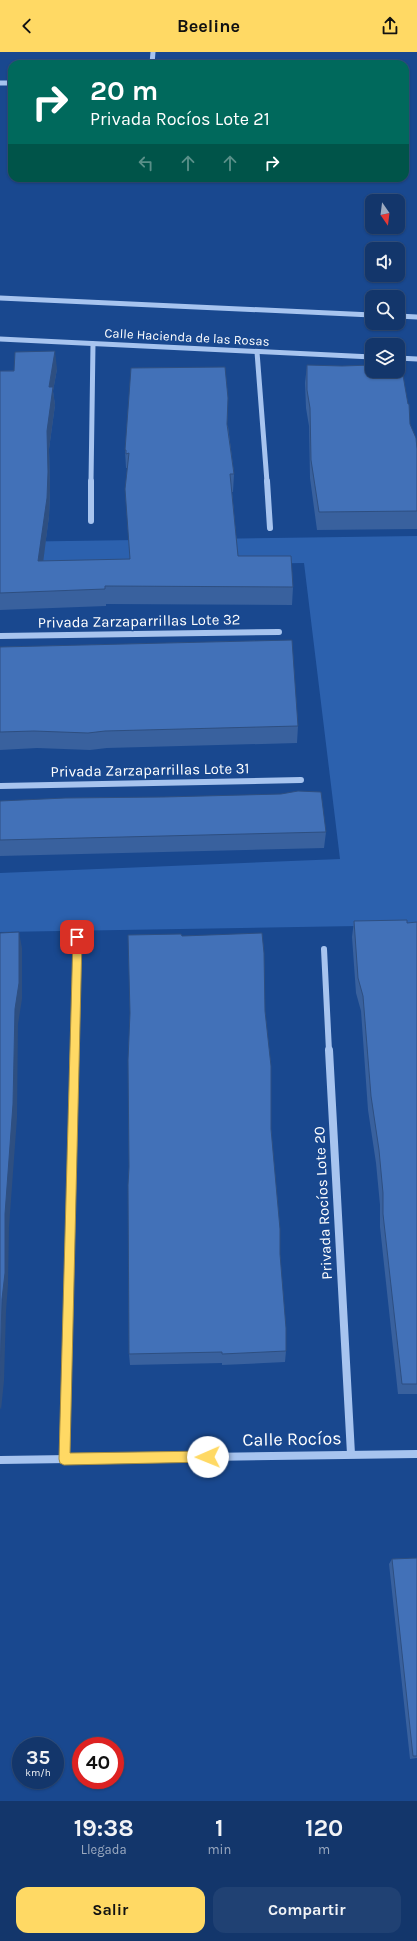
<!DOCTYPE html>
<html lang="es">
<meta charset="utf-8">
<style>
body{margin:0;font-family:Karla,sans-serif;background:#204173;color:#f1f3f6;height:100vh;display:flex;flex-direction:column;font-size:15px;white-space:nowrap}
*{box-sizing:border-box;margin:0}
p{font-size:13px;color:#9dabc1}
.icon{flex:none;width:22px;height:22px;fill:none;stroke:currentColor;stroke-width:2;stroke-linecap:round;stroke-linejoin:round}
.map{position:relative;height:1749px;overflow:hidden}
.panel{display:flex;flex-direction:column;background:#13366b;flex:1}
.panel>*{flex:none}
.top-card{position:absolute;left:8px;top:8px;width:401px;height:122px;border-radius:12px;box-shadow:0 1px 3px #0004,0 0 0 1px #32507e;background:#00695c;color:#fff;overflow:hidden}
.needle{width:26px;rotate:166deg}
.controls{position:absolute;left:365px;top:142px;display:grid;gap:8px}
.controls a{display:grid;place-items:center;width:40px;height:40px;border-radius:8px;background:#13366b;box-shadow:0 1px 3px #0004,0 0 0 1px #32507e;font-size:20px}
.speed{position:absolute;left:12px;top:1685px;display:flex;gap:8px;font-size:20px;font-weight:700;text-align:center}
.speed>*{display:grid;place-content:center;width:52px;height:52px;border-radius:50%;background:#13366b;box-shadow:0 1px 3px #0004,0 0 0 1px #32507e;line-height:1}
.speed small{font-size:10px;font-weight:400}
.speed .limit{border:6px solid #d22;background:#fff;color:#111}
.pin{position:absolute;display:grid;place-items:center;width:34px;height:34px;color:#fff;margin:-17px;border-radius:8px;box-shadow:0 2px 6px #0006}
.me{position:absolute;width:44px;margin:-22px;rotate:269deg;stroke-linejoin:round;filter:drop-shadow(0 0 3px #0008)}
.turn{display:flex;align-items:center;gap:14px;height:84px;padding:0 16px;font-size:18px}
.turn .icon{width:52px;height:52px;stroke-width:2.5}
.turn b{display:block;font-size:28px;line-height:34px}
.lanes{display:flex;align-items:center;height:38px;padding:0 16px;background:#0003;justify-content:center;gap:20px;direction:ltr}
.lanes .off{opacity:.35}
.eta{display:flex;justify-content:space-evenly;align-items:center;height:68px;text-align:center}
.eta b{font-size:24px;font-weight:700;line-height:28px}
.cta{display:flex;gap:8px;margin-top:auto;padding:8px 16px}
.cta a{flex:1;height:46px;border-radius:12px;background:#ffd964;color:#111;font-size:16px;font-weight:700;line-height:46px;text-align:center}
.cta a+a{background:#204173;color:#f1f3f6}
header{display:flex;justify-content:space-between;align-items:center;height:52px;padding:0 16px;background:#ffd964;color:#111;font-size:18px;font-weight:700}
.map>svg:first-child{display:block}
.green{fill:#2c61ae}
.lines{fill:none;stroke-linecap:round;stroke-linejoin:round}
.minor-far2{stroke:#a7c4ef;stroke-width:5}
.minor-far1{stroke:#a7c4ef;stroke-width:6}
.minor{stroke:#a7c4ef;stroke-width:8}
.wall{fill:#39619e}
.shaded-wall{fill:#2e4f81}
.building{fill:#4271b8;stroke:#2e4f81}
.route{fill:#ffd964;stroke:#a68d41}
.labels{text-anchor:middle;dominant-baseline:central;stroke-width:3;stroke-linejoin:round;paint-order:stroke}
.far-street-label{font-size:13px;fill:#fff;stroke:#19488f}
.street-label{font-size:15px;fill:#fff;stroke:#19488f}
.near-street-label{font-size:18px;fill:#fff;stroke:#19488f}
</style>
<header><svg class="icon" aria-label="back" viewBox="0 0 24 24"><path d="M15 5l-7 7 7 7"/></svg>Beeline<svg class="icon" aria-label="share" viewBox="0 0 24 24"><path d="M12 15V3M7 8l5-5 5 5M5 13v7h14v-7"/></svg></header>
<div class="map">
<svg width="417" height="1749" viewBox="0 0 417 1749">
<rect width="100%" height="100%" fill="#19488f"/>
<!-- green -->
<path class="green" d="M417,484V873L0,880V821L340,807L304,511L0,516V490Z"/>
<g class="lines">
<!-- minor-far2 -->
<g class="minor-far2">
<path d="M152,12L153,0"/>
<path d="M0,31H12"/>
<path d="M0,246L372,263"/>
<path d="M398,264L417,265"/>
<path d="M0,287L372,305"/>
<path d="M257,300L267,430"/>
<path d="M398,306L417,307"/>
<path d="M91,430L93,292"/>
</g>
<!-- minor-far1 -->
<g class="minor-far1">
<path d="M267,429L270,476"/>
<path d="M91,469V429"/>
<path d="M0,584L279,580"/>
<path d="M0,734L301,728"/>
<path d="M324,897L329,999"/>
<path d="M74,999L77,885"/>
</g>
<!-- minor -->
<g class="minor">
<path d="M329,998L351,1402"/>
<path d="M64,1407L74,998"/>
<path d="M0,1408L417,1402"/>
</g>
</g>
<!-- wall -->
<g class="wall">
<path d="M307,313L410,372L417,397V477L317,478L310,426L309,374L306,356L305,331Z"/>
<path d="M57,317L53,339L55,353L49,397L50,438L49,464L43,509L130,507L127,416H126L125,398L228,374L234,422L233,440H232L238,504L293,535L292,553L106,552V554L0,558V319Z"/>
<path d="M0,595L298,674L297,691L107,696L90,698L37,696L0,698Z"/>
<path d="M0,749L326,780L324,796L0,804Z"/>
<path d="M354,869L407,871L417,870V1342H398L380,1175V1153L376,1111L368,1058L361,959L356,941L352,885Z"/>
<path d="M182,884L265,959L271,1077L286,1299L285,1310L222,1313V1311L130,1313L129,1302Z"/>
<path d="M417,1506V1707V1706L410,1707L389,1512L392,1507Z"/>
</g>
<!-- shaded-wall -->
<g class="shaded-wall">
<path d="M55,299L57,317L53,339L55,353L49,397L50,438L49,464L41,527L38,509L49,335Z"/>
<path d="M19,880L22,896V947L18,972L17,1066L9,1175L8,1233L6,1259L4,1329L1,1358L0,1355V1324L5,1162Z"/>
</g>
<!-- building -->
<g class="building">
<path d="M55,299L49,335H53L47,379L48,420L47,446L38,509L130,507L125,437L129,401L126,402V398H125L131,316L225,315L228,346L227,372L234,422H230L238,504H291L293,535L105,534V537L0,541V319H14L15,300Z"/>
<path d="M398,312H401L408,352H409L410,372L416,386L417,397V459L319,460L311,408L310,356L307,338V313L342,314L372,313V319H398Z"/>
<path d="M292,588L298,674L105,679L88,681L34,679L0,680V595Z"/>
<path d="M298,739L321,740L326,780L0,788V749L65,746L163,745L281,742Z"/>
<path d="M407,868V871L417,870V1332H402L383,1162V1141L379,1098L371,1044L363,944L358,926L354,869Z"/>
<path d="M19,880V931L15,957L13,1052L5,1162V1221L2,1247L0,1324V881Z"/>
<path d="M262,881L264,901L265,959L271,1014V1077L280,1177V1202L286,1276V1299L222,1302V1300L129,1302L128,1133L129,1115L128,1008L130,961L128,883L181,882L182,884Z"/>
<path d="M417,1506V1704H413L392,1507Z"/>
</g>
<!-- route -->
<path class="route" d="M77,881L82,885L70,1401L208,1399L212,1401L213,1405L212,1409L208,1410L64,1413L60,1411L59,1407L73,885Z"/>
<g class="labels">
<!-- far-street labels -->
<g class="far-street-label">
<text transform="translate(187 285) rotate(3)">Calle Hacienda de las Rosas</text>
</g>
<!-- street labels -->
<g class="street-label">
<text transform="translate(139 569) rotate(-1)">Privada Zarzaparrillas Lote 32</text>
<text transform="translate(150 718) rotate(-1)">Privada Zarzaparrillas Lote 31</text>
<text transform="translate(323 1151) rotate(-93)">Privada Rocíos Lote 20</text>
</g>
<!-- near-street labels -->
<g class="near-street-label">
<text transform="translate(292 1387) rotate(-1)">Calle Rocíos</text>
</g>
</g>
</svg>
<div class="controls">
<a><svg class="needle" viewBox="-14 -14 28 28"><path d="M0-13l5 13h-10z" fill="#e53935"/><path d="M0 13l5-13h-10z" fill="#9dabc1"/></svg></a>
<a><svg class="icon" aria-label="sound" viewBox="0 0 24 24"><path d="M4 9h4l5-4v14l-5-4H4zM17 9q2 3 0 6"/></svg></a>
<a><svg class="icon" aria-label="search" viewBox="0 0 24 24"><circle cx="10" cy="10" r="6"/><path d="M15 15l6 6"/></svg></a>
<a><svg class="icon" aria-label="layers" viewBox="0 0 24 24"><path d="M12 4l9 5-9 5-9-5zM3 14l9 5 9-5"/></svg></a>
</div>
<div class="speed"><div>35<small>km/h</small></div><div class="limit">40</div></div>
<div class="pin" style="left:77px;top:885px;background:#d93025"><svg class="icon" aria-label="arrive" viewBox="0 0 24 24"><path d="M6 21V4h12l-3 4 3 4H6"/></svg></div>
<svg class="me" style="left:208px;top:1405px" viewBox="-20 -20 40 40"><circle r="19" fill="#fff"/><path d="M0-13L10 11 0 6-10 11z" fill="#ffd964"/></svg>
<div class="top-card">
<div class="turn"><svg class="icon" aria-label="right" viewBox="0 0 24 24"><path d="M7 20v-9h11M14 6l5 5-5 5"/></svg><div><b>20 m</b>Privada Rocíos Lote 21</div></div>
<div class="lanes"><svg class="icon off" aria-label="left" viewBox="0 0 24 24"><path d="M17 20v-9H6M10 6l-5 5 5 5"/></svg><svg class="icon off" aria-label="ahead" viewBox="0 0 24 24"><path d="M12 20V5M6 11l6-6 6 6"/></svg><svg class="icon off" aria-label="ahead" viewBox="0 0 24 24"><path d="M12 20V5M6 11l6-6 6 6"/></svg><svg class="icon" aria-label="right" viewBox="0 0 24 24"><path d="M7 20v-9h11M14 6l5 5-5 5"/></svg></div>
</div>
</div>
<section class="panel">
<div class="eta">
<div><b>19:38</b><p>Llegada</p></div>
<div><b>1</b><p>min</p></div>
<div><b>120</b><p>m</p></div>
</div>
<div class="cta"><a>Salir</a><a>Compartir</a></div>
</section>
